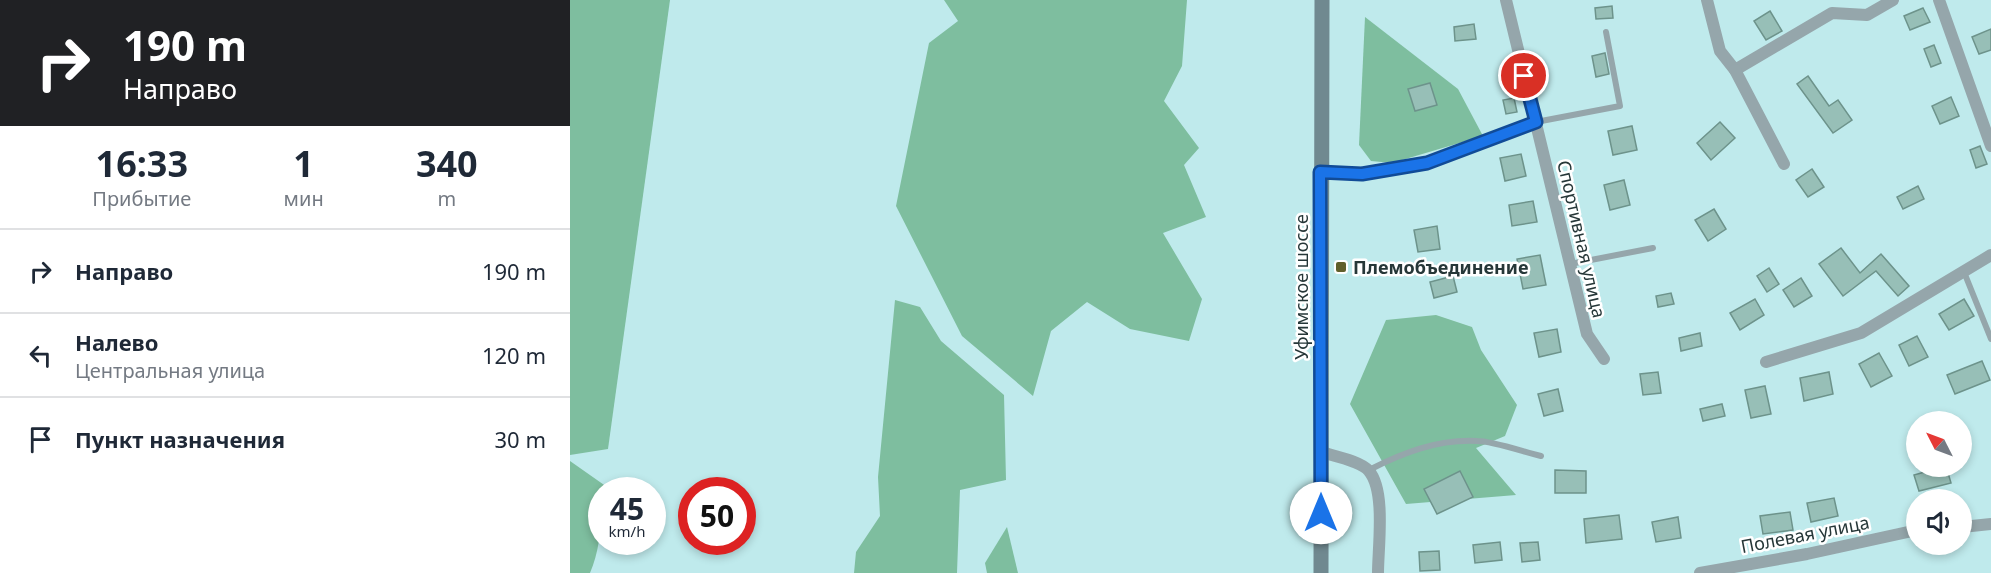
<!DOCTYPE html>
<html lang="ru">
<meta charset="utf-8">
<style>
body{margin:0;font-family:"Noto Sans",sans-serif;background:#f6f6f7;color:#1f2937;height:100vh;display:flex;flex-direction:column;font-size:22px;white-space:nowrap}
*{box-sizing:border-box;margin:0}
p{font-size:20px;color:#747a83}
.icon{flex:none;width:33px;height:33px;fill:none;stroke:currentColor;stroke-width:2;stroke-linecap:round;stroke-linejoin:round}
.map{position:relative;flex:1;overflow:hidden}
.panel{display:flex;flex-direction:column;background:#fff;width:570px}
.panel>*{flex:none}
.banner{background:#202124;color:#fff;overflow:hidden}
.needle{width:39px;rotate:312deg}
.buttons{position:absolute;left:1336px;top:411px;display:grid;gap:12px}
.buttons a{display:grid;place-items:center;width:66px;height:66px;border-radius:50%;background:#fff;box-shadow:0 3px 9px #0003;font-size:30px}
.speed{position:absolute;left:18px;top:477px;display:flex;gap:12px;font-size:30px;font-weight:700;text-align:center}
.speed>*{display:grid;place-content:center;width:78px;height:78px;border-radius:50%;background:#fff;box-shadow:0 3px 9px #0003;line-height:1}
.speed small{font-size:15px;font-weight:400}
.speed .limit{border:9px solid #d22;background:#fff;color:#111}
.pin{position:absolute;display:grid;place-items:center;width:51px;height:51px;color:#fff;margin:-26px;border:3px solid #fff;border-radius:50%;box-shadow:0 2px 6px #0007}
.me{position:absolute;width:66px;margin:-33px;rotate:0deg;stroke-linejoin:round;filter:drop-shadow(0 0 4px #0008)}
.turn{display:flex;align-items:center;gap:21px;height:126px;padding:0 24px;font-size:27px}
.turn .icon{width:78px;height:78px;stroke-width:2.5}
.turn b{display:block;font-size:42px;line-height:51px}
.eta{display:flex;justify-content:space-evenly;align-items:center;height:102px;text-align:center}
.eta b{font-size:36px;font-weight:700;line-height:42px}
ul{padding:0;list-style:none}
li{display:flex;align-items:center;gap:18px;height:84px;padding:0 24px;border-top:2px solid #e0e1e3}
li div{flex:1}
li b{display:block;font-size:22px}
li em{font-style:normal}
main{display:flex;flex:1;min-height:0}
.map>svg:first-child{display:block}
.green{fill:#7ebe9f}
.building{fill:#97bfb7;stroke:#6d938b;stroke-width:1.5}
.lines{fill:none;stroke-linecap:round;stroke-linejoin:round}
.lane{stroke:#95a6ab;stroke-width:6}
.street{stroke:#95a6ab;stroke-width:12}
.secondary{stroke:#708990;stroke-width:15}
.route-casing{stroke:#114b97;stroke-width:15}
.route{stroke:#1a73e8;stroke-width:10}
.poi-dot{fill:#605f2b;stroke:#fff;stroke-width:2}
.labels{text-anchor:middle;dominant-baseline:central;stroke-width:5;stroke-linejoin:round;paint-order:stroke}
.street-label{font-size:18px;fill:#263738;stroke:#fff}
.poi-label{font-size:18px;font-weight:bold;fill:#263738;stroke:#fff;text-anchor:start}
</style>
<main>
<section class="panel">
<div class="banner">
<div class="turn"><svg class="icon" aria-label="right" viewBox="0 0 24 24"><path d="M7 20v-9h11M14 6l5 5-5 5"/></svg><div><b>190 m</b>Направо</div></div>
</div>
<div class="eta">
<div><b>16:33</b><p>Прибытие</p></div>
<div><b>1</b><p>мин</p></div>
<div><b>340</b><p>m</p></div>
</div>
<ul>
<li><svg class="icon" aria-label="right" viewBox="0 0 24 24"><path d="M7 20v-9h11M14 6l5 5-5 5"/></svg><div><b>Направо</b></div><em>190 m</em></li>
<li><svg class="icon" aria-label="left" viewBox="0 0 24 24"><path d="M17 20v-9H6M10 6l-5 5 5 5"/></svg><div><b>Налево</b><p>Центральная улица</p></div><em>120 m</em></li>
<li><svg class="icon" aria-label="arrive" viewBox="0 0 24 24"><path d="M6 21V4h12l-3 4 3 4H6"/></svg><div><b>Пункт назначения</b></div><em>30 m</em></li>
</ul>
</section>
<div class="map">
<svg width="1421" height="573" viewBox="0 0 1421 573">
<rect width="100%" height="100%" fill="#bfeaec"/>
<!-- green -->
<g class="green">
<path d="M0,0H100L38,449L0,455Z"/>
<path d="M374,0H617L612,66L594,101L629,148L614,165L636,217L593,233L632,299L619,341L560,329L517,302L481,331L463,396L392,336L326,206L359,43L388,21Z"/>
<path d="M795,17L888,89L913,136L822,163L801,161L789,145Z"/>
<path d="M325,300L350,307L371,341L434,395L436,480L390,490L387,573H284L286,552L310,516L308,477Z"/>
<path d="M866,315L902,327L911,350L947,405L935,436L906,448L946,495L836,504L780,404L816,320Z"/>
<path d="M0,461L37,487V490H32C32,517 31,548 20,573H0Z"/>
<path d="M437,527L448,573H417L415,563Z"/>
</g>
<!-- building -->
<g class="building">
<path d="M1042,6L1043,18L1026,19L1025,8Z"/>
<path d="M1353,8L1360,22L1340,30L1334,16Z"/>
<path d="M1200,11L1212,31L1196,40L1184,21Z"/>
<path d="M904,24L906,39L885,41L884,27Z"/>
<path d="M1421,29V50L1409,54L1402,37Z"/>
<path d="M1364,45L1371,63L1361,67L1354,49Z"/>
<path d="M1035,53L1039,74L1026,77L1022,56Z"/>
<path d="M1238,76L1259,106L1268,100L1282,120L1263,133L1227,84Z"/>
<path d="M860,83L867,105L845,111L838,89Z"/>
<path d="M1381,97L1389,116L1370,124L1362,106Z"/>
<path d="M944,98L947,112L936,114L933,100Z"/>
<path d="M1150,122L1165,138L1141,160L1127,143Z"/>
<path d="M1062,126L1067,150L1043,155L1038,131Z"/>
<path d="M1410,146L1417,164L1406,168L1400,150Z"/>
<path d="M951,154L956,176L935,181L930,158Z"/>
<path d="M1242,169L1254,187L1238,197L1226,180Z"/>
<path d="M1054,180L1060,205L1040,210L1034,185Z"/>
<path d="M1348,186L1354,199L1333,209L1327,197Z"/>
<path d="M963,201L967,222L942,226L939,205Z"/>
<path d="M1144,209L1156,229L1138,241L1125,220Z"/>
<path d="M867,226L870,249L848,252L844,230Z"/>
<path d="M1271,248L1290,273L1311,254L1339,286L1328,296L1306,271L1273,296L1249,264Z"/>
<path d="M970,255L976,285L953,289L947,259Z"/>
<path d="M1199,268L1209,284L1197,292L1187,276Z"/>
<path d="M883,276L887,292L864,298L860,282Z"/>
<path d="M1231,278L1242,296L1224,307L1213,290Z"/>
<path d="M1101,293L1104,304L1088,307L1086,296Z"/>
<path d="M1185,299L1194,315L1170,330L1160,313Z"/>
<path d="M1394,299L1404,316L1379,330L1369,314Z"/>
<path d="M987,329L991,352L969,357L964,333Z"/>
<path d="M1130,333L1132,346L1111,351L1109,338Z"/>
<path d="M1347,336L1358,357L1339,366L1329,345Z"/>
<path d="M1309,353L1322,376L1301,387L1289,364Z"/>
<path d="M1412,361L1420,380L1385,394L1377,375Z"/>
<path d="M1088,372L1091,393L1073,395L1070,374Z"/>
<path d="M1259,372L1263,394L1234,401L1230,378Z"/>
<path d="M1195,386L1201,414L1181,418L1175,390Z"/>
<path d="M988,389L993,411L974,416L968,394Z"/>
<path d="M1152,404L1155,416L1133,421L1130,409Z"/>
<path d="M1376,466L1381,483L1349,491L1344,475Z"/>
<path d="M985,470L1016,471V493H985Z"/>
<path d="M890,471L903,497L867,514L854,489Z"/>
<path d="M1264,498L1268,516L1241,522L1237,503Z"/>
<path d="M1220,512L1223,530L1193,534L1190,516Z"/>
<path d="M1049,515L1052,539L1016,543L1014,519Z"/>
<path d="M1108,517L1111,538L1086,542L1082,522Z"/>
<path d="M930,542L932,560L905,563L903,545Z"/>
<path d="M968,542L970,560L952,562L950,543Z"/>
<path d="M869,551L870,570L850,571L849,552Z"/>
</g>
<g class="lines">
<!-- lane -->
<g class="lane">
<path d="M966,122L1050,106L1036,32"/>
<path d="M1000,264L1083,248"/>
<path d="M1394,272L1421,339"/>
<path d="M799,470C832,453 868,439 907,441C923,441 954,452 971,456"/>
</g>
<!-- street -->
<g class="street">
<path d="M936,0L1017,334L1034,359"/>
<path d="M1137,0L1150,51L1165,70L1262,13L1297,15L1323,0"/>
<path d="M1369,0L1421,146"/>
<path d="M1165,70L1214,164"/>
<path d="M750,172L792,174L857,163L966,122"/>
<path d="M1196,362L1291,333L1421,255"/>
<path d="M751,452C764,456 791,461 799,471C816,491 808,547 808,573"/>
<path d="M1392,527L1421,524"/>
<path d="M1130,573L1237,554L1347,530"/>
</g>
<!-- secondary -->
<path class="secondary" d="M751,573L752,0"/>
</g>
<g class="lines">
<!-- route casing -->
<g class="route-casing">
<path id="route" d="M751,513L750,172L792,174L857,163L966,122L954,76"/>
</g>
<!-- route -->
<use href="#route" class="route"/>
</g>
<!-- markers -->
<rect class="poi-dot" x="765" y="261" width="12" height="12" rx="3"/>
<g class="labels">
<!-- street labels -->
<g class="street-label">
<text transform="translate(1012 239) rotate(77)">Спортивная улица</text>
<text transform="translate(731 287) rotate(-90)">Уфимское шоссе</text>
<text transform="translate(1235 534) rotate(-11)">Полевая улица</text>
</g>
<!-- poi labels -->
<g class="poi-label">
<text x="783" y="267">Племобъединение</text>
</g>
</g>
</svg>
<div class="buttons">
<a><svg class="needle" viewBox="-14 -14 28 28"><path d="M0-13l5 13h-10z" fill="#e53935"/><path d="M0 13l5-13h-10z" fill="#747a83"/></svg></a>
<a><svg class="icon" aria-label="sound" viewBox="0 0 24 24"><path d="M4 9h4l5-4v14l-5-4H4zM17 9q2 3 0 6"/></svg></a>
</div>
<div class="speed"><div>45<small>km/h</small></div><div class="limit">50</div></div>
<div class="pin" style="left:954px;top:76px;background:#d93025"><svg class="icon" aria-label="arrive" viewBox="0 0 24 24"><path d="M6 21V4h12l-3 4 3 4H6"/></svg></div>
<svg class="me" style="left:751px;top:513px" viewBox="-20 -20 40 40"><circle r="19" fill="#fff"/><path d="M0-13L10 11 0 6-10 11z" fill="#1a73e8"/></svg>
</div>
</main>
